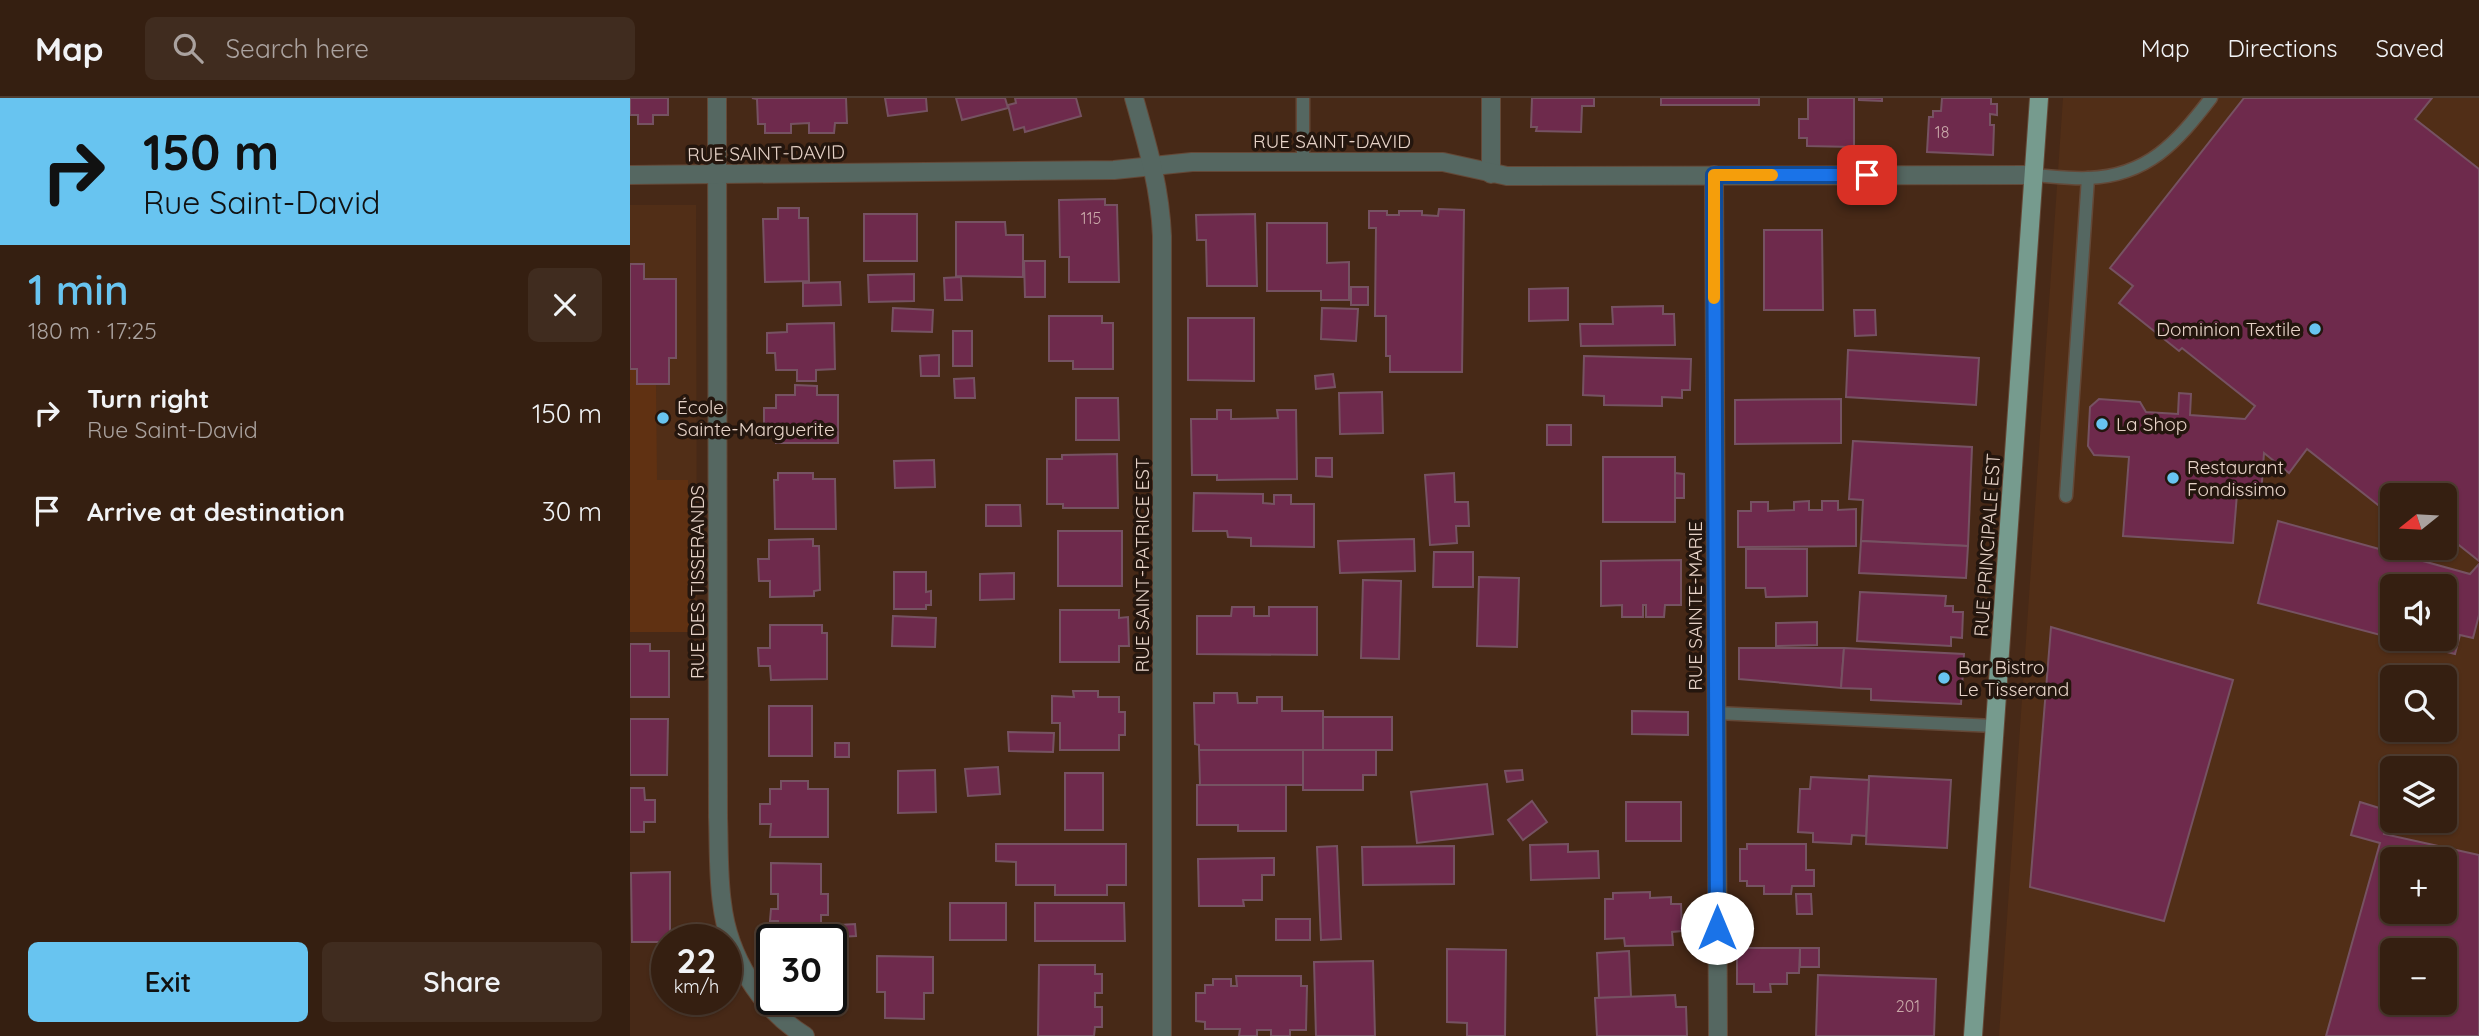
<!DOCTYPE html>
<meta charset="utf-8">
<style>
body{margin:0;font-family:Quicksand,sans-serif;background:#402c1f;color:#f1f3f6;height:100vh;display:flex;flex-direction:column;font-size:26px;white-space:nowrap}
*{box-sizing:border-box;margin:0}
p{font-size:23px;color:#aaa29f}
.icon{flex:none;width:38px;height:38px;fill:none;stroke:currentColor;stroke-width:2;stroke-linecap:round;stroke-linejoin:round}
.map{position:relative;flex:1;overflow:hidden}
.details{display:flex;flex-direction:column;background:#351f11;width:630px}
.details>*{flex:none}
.guide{background:#68c4f0;color:#111;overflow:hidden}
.needle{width:46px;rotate:252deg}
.controls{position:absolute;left:1750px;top:385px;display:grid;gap:14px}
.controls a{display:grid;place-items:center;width:77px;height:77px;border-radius:10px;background:#351f11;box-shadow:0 2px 5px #0004,0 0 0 2px #4f3d31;font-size:35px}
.speed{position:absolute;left:21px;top:826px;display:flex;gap:14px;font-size:35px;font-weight:700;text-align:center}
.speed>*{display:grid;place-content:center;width:91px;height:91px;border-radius:50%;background:#351f11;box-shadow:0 2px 5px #0004,0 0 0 2px #4f3d31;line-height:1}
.speed small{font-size:18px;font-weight:400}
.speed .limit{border:4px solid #111;border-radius:10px;background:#fff;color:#111}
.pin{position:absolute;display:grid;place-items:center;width:60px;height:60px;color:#fff;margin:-30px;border-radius:14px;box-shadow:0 4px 10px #0006}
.me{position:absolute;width:77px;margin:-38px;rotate:0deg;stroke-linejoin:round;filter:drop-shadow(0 0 5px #0008)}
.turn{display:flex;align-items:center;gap:24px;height:147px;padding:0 28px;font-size:32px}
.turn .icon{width:91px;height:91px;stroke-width:2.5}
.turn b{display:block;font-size:49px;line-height:60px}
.round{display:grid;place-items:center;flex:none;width:74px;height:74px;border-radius:10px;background:#402c1f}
.overview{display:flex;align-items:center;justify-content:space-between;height:119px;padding:0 28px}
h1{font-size:42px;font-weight:600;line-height:52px;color:#68c4f0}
.action{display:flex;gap:14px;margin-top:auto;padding:14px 28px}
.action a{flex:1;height:80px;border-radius:10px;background:#68c4f0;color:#111;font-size:28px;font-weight:600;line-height:80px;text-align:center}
.action a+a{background:#402c1f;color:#f1f3f6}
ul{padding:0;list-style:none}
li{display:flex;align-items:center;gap:21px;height:98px;padding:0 28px}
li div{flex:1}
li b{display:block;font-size:26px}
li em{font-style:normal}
header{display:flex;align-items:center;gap:42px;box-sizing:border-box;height:98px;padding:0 35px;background:#351f11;border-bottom:2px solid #4f3d31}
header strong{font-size:33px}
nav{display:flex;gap:38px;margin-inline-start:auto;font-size:24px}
.search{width:490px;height:63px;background:#402c1f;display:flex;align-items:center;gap:18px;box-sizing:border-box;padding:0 24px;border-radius:10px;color:#aaa29f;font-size:26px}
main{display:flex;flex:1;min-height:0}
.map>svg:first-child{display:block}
.built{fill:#512e17;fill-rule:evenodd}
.green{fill:#603112}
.building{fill:#6e2a4c;stroke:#765262;stroke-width:2;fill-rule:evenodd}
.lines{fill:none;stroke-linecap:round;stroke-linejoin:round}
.service-casing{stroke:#644837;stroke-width:15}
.minor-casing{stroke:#644837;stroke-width:20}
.tertiary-casing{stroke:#644837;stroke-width:20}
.primary-casing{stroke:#644837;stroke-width:20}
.service{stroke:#556761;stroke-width:12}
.minor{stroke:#556761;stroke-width:18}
.tertiary{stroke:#556761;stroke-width:18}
.primary{stroke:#769b8e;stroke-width:18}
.route-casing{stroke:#114b97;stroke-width:18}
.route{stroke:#1a73e8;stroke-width:12}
.slow{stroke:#f59e0b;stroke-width:12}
.poi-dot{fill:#68c4f0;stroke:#24160e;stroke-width:2.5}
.labels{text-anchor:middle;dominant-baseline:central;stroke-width:7;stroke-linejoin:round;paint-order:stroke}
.number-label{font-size:16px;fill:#c9a9a9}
.street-label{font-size:19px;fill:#e7d3c8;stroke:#24160e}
.poi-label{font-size:19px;fill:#e7d3c8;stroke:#24160e;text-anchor:start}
</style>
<header>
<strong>Map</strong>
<div class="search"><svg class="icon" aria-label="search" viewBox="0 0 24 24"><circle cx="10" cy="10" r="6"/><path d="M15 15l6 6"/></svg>Search here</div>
<nav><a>Map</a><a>Directions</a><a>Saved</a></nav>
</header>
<main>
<section class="details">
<div class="guide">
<div class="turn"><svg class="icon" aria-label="right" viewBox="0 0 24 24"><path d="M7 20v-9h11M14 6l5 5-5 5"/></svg><div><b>150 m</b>Rue Saint-David</div></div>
</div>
<div class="overview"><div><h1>1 min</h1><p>180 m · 17:25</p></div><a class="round"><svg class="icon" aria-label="close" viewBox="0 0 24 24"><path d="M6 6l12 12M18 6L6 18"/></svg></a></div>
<ul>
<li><svg class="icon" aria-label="right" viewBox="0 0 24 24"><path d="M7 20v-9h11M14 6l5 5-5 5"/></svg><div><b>Turn right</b><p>Rue Saint-David</p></div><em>150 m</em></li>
<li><svg class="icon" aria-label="arrive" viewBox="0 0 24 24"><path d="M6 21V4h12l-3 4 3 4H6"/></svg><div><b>Arrive at destination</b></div><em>30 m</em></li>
</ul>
<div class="action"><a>Exit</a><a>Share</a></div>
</section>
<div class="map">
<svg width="1849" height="938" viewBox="0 0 1849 938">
<rect width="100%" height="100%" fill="#472917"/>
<!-- built -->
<g class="built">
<path d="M1433,0H1849V938H1369ZM1762,397H1815V450H1762ZM1762,488H1815V541H1762ZM1762,579H1815V632H1762ZM1762,670H1815V723H1762ZM1762,761H1815V814H1762ZM1762,852H1815V905H1762Z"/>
<path d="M0,107H66L67,534H0Z"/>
</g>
<!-- green -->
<path class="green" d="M0,271H7V286H26L27,382H58L59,534H0Z"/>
<!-- building -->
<g class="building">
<path d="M0,0H38V17H23V26H8V17H0Z"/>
<path d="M122,0H216L217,25H205L204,35H179V25L161,26V35H135V26H128L127,1Z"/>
<path d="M255,0H296L297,13L258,18Z"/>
<path d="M326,0H375L378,10L332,22Z"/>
<path d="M385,0H446L451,18L395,34L394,29L384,32L378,7L386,5Z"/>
<path d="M902,0H964V8H952L951,34L906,33L907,29H901Z"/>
<rect x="1031" y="0" width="98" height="7"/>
<path d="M1178,0H1224V49L1177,48V40H1169V21H1178Z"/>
<path d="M1229,0H1252V3L1229,2Z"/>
<path d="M1312,0H1361V6H1367V17L1360,16V27H1364L1363,57L1297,54L1299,19H1303V13H1311Z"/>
<path d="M1614,0H1802L1785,21L1849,71V463L1815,436V397H1762V418L1677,351L1659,375L1634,355L1631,398L1607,396L1603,445L1493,438L1499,359L1464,357L1458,348L1460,309L1469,301L1510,304L1516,314L1548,316L1549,295L1561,296L1560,317L1615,321L1625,308L1552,250L1549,253L1489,205L1503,188L1480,170Z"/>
<path d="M475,101V107H487L489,184H439V159H430L429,102Z"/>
<path d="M148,110H169V120H178L179,183L135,184L133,121H148Z"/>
<path d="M809,111L834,112L832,274H760V258H756V218H745L746,130H739V113H757V117H769V113H792V117L808,118Z"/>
<rect x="234" y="116" width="53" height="47"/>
<path d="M625,116L627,188H577L576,142H567L566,117Z"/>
<path d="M326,124H375L376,137H393V179L326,178Z"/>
<path d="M637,125H697V165L719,164V202H691V193H637Z"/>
<path d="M1134,132H1192L1193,212H1134Z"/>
<path d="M394,163H415V199H395Z"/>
<path d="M0,166H14V181H46V260H39V286H7V271H0Z"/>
<path d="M284,176V203L239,204L238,177Z"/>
<path d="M331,179L332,202H315L314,180Z"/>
<path d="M210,184L211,207L173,208V185Z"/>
<rect x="721" y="189" width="17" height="18"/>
<path d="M938,190V222L899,223V191Z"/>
<path d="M1033,208V216H1044L1045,247L951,248L950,226H983L982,209Z"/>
<path d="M263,210L303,212L302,234L262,233Z"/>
<path d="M692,210L728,211L726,243L691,241Z"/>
<path d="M1224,212H1245L1246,237L1225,238Z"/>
<path d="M419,218H472V225H483V271H443V263H419Z"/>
<path d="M558,220H624V283L558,282Z"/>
<path d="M204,225L205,271L186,272V283H167V272H146L145,255H137V235L157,234V226Z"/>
<rect x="323" y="233" width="19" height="35"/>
<path d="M1218,252L1349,260L1346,307L1216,299Z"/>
<path d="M309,257V278H291L290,258Z"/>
<path d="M954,258L1061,261L1060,292H1052V300L1032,299V308L974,307V298L953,297Z"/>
<path d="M703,276L705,289L686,291L685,278Z"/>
<path d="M344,280L345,300H325L324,281Z"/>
<path d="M165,287L187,288V297H208V345H146V329H134V310H146V297H165Z"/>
<path d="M752,294L753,335L710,336L709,295Z"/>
<path d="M446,300H488L489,342H446Z"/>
<path d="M1211,301V345L1105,346V302Z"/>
<path d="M587,312H601V321L648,320L647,312H666L667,381L587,382V377H562L561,321H587Z"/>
<rect x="917" y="327" width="24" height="20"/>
<path d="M1223,343L1342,349L1338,448L1231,443L1233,402L1219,401Z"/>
<path d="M487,356L488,410H433V406H417V361H432V357Z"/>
<rect x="973" y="359" width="72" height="65"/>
<path d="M686,360H702V379L686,378Z"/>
<path d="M304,362L305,389L265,390L264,363Z"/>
<path d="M148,375H183V381H205L206,431H145L144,382H148Z"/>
<path d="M824,375L825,404H838L839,428H826L827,445L800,447L795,377Z"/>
<path d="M1045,375L1054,376V400H1045Z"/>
<path d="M564,395L633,396V405L644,406V397H661V406H684V449L621,448V440L598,439L597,433H563Z"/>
<path d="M1179,403V412H1192V403H1208V412L1226,411V448L1108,449V413H1121V404H1138V413L1164,412V404Z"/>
<path d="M356,407H390L391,428H356Z"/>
<path d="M1648,423L1840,476L1849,466V517L1843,540L1830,537L1825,556L1766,541H1815V488H1762V540L1628,505Z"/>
<rect x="428" y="433" width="64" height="55"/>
<path d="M183,441V448H189L190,492L184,493V498L140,499V483H129L128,461H139V442Z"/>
<path d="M784,441L785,473L710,475L708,443Z"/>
<path d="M1231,443L1338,448L1336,480L1229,475Z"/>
<path d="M1116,451H1177V498L1136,499L1135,490H1116Z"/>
<path d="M804,454H843V489H803Z"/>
<path d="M1051,462V507H1035L1034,519H1016V507H1013V519H992V507L971,508V463Z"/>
<path d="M264,474H296V494L301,493V507H296V511H264Z"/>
<path d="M384,475V501L350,502V476Z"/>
<path d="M849,479L889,480L887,549L847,548Z"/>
<path d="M733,482L771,483L769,561L731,560Z"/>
<path d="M1230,494L1316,498L1315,508H1323V514H1333L1332,540L1321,539V548L1227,543Z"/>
<path d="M602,509H624V518H639V509H687V557L567,556V518H601Z"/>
<path d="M430,512H489V520L498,519L499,548H489V564H430Z"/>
<path d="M263,518L306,520L305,549L262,548Z"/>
<path d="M1187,524V547L1146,548V525Z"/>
<path d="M140,527H192V535H197V581L141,582L140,568H129L128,550H140Z"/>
<path d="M1421,529L1603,582L1534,823L1400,789Z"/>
<path d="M0,546H20V553H39V599H0Z"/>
<path d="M1109,550H1214L1211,590L1109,581Z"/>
<path d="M1214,550L1334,556L1331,606L1241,602V591L1211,590Z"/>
<path d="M443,593H468V599H489V614H495V637H489V652H430V625H422V598L444,599Z"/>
<path d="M584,595H607L608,605H627V599H652V613H693V652H569V647L565,646L564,605H584Z"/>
<rect x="139" y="608" width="43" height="50"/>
<path d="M1002,613L1058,614V637L1002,636Z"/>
<rect x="693" y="619" width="69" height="33"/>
<path d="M0,621H38L37,677H0Z"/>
<path d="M378,634L424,635L423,654L379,653Z"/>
<rect x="205" y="645" width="14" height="14"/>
<path d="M569,652H673V687H570Z"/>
<path d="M673,652H746V677H733V692H673Z"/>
<path d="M368,669L370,696L338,698L335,671Z"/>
<path d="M305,672L306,714L268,715V673Z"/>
<path d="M892,672L893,682L877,684L875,673Z"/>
<rect x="435" y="675" width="38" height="57"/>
<path d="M1239,678L1321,682L1317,750L1236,746Z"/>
<path d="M1181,679L1239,682L1236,738L1222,737L1221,746L1183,744V735L1168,734L1170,691H1180Z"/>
<path d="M151,683H178V691H198V739H140L141,726H130V706H140V691H151Z"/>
<path d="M857,686L863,736L787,745L781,694Z"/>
<path d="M567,687H656V733H608V727H567Z"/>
<path d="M0,690H14L15,702H25V724H14V734H0Z"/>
<path d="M902,703L917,724L893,742L878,722Z"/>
<rect x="996" y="704" width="55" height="39"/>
<path d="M1730,704L1759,713L1754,736L1849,757V938H1696L1750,745L1721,737ZM1762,761H1815V814H1762ZM1762,852H1815V905H1762Z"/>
<path d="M366,746H496V787H477V797H425V787H386V764L366,763Z"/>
<path d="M938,746V754L968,753L969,780L901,782L900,747Z"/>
<path d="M1117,746H1176V772H1184V788H1162L1161,796H1134V788H1117V783H1110V751H1117Z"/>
<path d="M707,748L711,841L691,842L687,749Z"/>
<path d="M824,748V786L733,787L732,749Z"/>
<path d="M644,760V777H632V802H613L614,808H569L568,761Z"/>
<path d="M141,765L191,766V796H198V817H191V826H148V823H140L141,811H148V796H141Z"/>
<path d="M40,774V842H37V844H2L1,775Z"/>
<path d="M1020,794V800L1041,799V806H1051L1052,833L1042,834L1043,847L995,848L994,840L975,841V801H983V795Z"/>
<path d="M1166,796H1181L1182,816H1167Z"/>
<rect x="320" y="805" width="56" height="37"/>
<path d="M405,805H494L495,843H405Z"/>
<rect x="646" y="821" width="34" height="21"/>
<path d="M225,826L226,838L209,839V827Z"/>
<path d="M1107,850H1170L1169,875H1157V886H1140L1141,894H1124V886H1107Z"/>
<rect x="1170" y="850" width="19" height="19"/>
<path d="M817,851L876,852L875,938H837V925L817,924Z"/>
<path d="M999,853L1001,899L969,900L967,855Z"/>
<path d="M247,858L303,859V895H294V921L255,920V894H247Z"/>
<path d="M743,863L745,938H686L684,864Z"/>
<path d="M409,867H465V876H472V895H465V909H472V929H465L464,938H408Z"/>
<path d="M1188,877L1306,881L1304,938H1186Z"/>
<path d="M606,878H671V888H677L676,932H660V938H641V932H627V938H609L610,931H575V924L566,923V895H575V887H583V881H601V888H607Z"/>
<path d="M1045,897L1046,909H1056L1057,938H967L965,900Z"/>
</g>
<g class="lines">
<!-- service casing -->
<g class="service-casing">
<g id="service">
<path d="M673,65V0"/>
<path d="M1403,77C1421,78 1440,81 1458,80C1518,78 1547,44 1581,0"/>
<path d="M1436,398L1458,80"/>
<path d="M1086,615L1365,628"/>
</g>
</g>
<!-- minor casing -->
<g class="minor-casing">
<g id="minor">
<path d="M87,0L88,719C89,747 88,777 92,805C98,858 130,910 175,938"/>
<path d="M861,76V0"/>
<path d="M0,77L484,72L562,64H813L877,78L1403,77"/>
<path d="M1084,77L1088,938"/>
</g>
</g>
<!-- tertiary casing -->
<g class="tertiary-casing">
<path id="tertiary" d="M504,0C517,46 530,89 532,138V938"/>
</g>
<!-- primary casing -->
<g class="primary-casing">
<path id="primary" d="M1343,938L1409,0"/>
</g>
<!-- service -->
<use href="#service" class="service"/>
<!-- minor -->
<use href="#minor" class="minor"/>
<!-- tertiary -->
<use href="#tertiary" class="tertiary"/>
<!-- primary -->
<use href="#primary" class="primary"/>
</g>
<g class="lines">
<!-- route casing -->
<g class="route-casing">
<path id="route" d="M1087,830L1084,77H1237"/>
</g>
<!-- route -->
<use href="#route" class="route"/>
<!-- slow -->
<path class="slow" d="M1084,200V77H1142"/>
</g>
<!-- markers -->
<g class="poi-dot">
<circle cx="1685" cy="231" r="7"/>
<circle cx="33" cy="320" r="7"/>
<circle cx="1472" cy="326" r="7"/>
<circle cx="1543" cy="380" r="7"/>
<circle cx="1314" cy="580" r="7"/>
</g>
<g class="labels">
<!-- number labels -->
<g class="number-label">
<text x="1312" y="34">18</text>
<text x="461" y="120">115</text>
<text x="1278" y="908">201</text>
</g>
<!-- street labels -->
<g class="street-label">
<text x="702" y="43">RUE SAINT-DAVID</text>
<text transform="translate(136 55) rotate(-1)">RUE SAINT-DAVID</text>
<text transform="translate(1357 447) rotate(-86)">RUE PRINCIPALE EST</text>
<text transform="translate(512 467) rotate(-90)">RUE SAINT-PATRICE EST</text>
<text transform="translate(67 484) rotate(-90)">RUE DES TISSERANDS</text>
<text transform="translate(1065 508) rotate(-90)">RUE SAINTE-MARIE</text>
</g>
<!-- poi labels -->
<g class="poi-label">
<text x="1671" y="231" text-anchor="end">Dominion Textile</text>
<text x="47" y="309">École<tspan x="47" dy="22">Sainte-Marguerite</tspan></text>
<text x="1486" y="326">La Shop</text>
<text x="1557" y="369">Restaurant<tspan x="1557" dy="22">Fondissimo</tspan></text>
<text x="1328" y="569">Bar Bistro<tspan x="1328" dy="22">Le Tisserand</tspan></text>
</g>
</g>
</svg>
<div class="controls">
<a><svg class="needle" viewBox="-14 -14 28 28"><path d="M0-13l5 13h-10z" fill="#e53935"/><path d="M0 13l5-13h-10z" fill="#aaa29f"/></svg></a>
<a><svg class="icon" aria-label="sound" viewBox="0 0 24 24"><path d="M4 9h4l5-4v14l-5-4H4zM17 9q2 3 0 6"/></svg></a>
<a><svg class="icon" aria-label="search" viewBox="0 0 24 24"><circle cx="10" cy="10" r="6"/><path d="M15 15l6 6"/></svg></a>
<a><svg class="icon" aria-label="layers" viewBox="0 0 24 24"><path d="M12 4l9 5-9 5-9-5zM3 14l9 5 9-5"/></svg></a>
<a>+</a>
<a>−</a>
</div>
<div class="speed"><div>22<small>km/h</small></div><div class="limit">30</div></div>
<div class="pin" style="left:1237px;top:77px;background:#d93025"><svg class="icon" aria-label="arrive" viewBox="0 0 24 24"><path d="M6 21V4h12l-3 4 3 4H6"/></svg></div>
<svg class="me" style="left:1087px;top:830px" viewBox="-20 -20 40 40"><circle r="19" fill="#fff"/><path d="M0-13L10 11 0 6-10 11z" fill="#1a73e8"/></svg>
</div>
</main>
